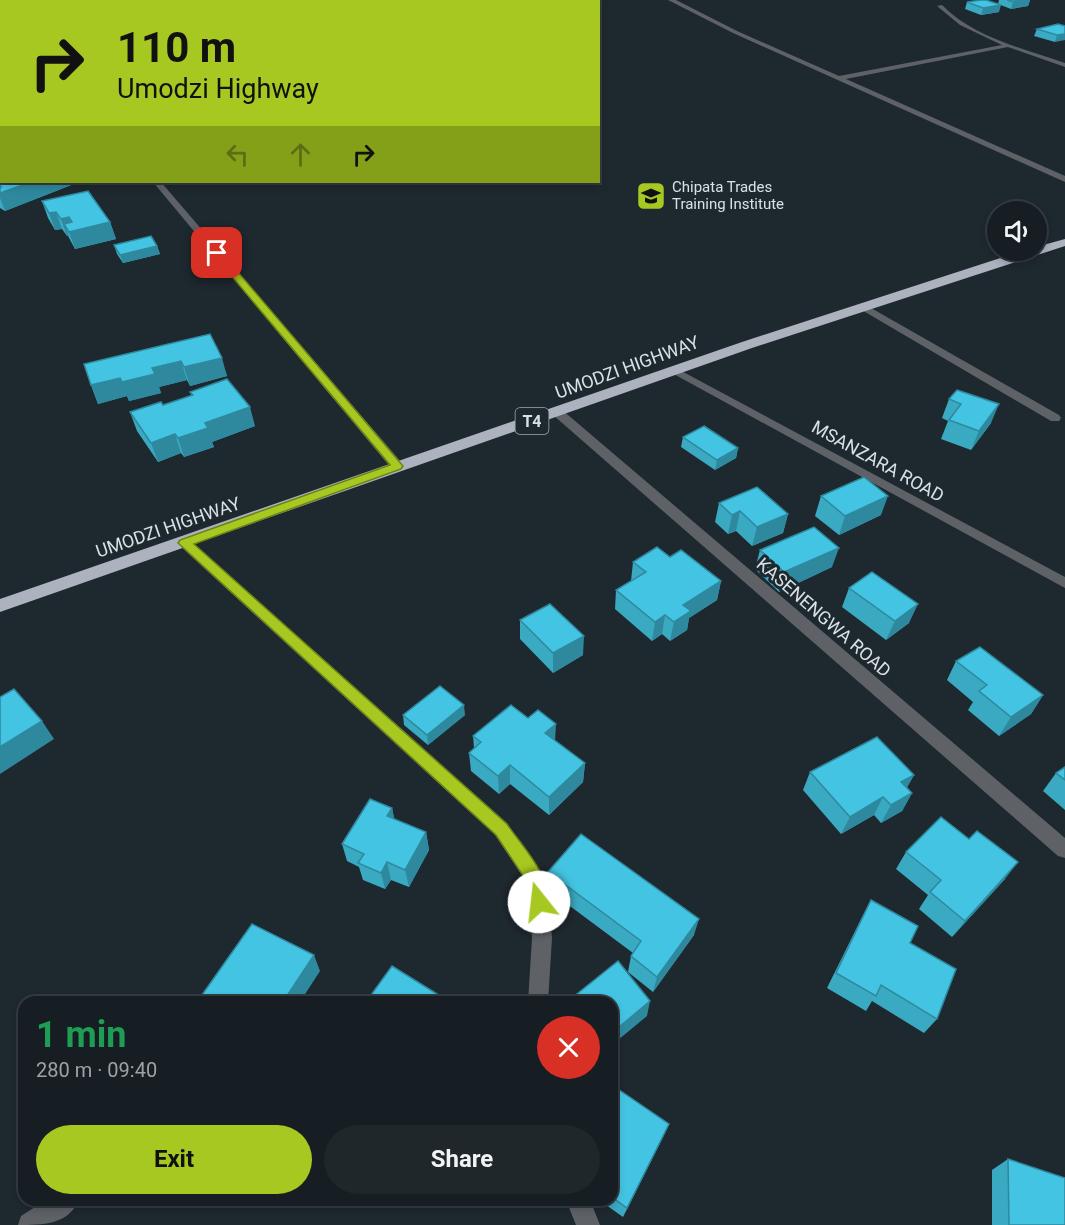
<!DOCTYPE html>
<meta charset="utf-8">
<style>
body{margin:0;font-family:Roboto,sans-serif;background:#1f272b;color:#f1f3f6;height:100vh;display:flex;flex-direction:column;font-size:22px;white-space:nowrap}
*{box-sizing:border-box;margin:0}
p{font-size:20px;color:#9ea2a6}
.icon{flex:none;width:33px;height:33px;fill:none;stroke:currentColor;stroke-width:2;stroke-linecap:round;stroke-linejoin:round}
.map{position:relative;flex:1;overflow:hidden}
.side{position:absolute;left:18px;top:996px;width:600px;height:210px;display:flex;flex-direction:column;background:#161e23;border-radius:18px;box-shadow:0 3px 9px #0003,0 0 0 2px #353c41}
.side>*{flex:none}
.guide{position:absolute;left:0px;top:0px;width:600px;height:183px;box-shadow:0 3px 9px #0003,0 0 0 2px #353c41;background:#a6c820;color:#111;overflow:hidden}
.controls{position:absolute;left:987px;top:201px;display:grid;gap:12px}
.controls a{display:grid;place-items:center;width:60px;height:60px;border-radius:50%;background:#161e23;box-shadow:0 3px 9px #0003,0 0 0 2px #353c41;font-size:30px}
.pin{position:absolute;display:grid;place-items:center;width:51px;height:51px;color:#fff;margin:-26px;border-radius:12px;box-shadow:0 3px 9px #0006}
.me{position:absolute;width:66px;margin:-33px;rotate:344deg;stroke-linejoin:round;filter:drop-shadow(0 0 4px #0008)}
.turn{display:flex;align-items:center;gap:21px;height:126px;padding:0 18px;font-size:27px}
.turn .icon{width:78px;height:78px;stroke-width:2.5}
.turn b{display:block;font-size:42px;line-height:51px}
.lanes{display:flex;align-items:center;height:57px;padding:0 18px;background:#0003;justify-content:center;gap:30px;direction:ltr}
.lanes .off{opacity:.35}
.round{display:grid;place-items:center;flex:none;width:63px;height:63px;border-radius:32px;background:#1f272b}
.summary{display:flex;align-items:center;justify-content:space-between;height:102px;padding:0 18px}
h1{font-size:36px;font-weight:700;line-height:45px;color:#1e9e55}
.action{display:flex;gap:12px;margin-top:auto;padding:12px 18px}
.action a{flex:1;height:69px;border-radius:36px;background:#a6c820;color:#111;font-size:24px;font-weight:700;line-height:69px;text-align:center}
.action a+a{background:#1f272b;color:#f1f3f6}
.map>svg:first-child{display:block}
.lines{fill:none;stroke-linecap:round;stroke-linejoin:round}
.street{fill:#5e6166;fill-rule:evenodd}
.highway{fill:#acb2be;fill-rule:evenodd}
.wall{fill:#3aa9c2}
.shaded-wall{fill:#2f899e}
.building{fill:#43c4e2;stroke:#2f899e;stroke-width:1.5}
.route{fill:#a6c820;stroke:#6c8215;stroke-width:1.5}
.labels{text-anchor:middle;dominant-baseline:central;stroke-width:6;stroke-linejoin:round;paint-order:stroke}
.far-poi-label{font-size:15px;fill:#dae1e5;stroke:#1e282f;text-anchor:start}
.shield{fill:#1e282f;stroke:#a2aaae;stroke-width:1.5}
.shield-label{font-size:16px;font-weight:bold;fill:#dae1e5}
.street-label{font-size:18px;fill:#dae1e5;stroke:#1e282f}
</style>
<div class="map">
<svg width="1065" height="1225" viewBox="0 0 1065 1225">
<rect width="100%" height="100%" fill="#1e282f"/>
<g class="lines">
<!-- street -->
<g class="street">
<path d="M668,0H676L737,31L839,76L1002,45L960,25L937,6L942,5C973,37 1024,49 1065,63V67L1008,47L846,79L1065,176V182L733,33Z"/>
<rect x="0" y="93" width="2" height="5"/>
<path d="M153,182H161L402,463L403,466L402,469H392Z"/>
<path d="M864,304L1059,415L1061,418L1059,421H1051L860,309L859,307Z"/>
<path d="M674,367L1065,577V588L670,372L668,370Z"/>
<path d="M557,408L561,409L1065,838V858L1058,856L553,415V409Z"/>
<path d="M185,538L190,540L507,823L548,884L552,938L548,1002H528L532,938L529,886L495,835L180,546L178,543L180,540Z"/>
<path d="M46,1200H79C68,1225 42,1225 18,1225L21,1216Z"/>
<path d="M566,1200H590L600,1225H576Z"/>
</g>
<!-- highway -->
<path class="highway" d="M1065,239V246L752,348L0,612V599L742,342L1025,250H1036V247Z"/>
</g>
<!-- wall -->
<g class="wall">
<path d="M999,0H1030L1028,6L1011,9L998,4Z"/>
<path d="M967,2L999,12L981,15L965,9Z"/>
<path d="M1065,26L1055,42L1034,36L1037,29Z"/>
<rect x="0" y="153" width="2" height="21"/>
<path d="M0,181L2,182H79L5,211L0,208Z"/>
<path d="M42,201L110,222L116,239L75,249L68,236H67L62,229L55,230L48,218Z"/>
<path d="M114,245L157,246L160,254L123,263L117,254Z"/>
<path d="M210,334L227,376L190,386L187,380L159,387L161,393L129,401L127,396L98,404L91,385Z"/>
<path d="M957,390L991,423L971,450L941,439L948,421L942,418L949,399Z"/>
<path d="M190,392L255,426L212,442L214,447L184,457L181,453L158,462L137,431L130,412L163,405L192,396Z"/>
<path d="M683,437L738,448L736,458L715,470L681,447Z"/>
<path d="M821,496L881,515L839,535L815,516Z"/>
<path d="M719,503L788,514L783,533L752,546L736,531L728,534L715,522Z"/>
<path d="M760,550L832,567L779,592L755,569Z"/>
<path d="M670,557L721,581L717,600L689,618L687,630L670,641L662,634L652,641L615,609L616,590L631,581L633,562Z"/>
<path d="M849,588L909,623L886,640L842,607Z"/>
<path d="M520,620L583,655L553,673L520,639Z"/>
<path d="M956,661L1043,695L1031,714L999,736L968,710L973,702L947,680Z"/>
<path d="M403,715H465L428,745L404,725Z"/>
<path d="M473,736L555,741L585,763L583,782L549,815L510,784L499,794L471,771L469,753L474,748Z"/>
<path d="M1065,767V810L1043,791L1056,773Z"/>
<path d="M810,772L914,775L907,787L912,793L902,811L881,823L874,815L841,834L803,790Z"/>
<path d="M392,808L394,819L426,832L429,850L409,887L391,880L385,889L363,880L359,867L347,861L342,844Z"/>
<path d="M969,839L1005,879L952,937L919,909L928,895L896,869L906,852Z"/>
<path d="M548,872L694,935L653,992L628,972L631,956L633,953L547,889Z"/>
<path d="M871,900L910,943L937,1019L924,1033L872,1001L866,1011L827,988L862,917Z"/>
<path d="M612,1085L664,1135L623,1217L599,1200H612Z"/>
<path d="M1008,1159L1065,1225H992V1170Z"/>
</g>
<!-- shaded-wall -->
<g class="shaded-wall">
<rect x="21" y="0" width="13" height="2"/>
<path d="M1024,0H1030L1028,6L1011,9L1013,2Z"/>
<path d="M1001,5L999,12L981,15L983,8Z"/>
<path d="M1065,34V40L1055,42L1057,35Z"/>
<path d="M31,182H79L5,211L0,198V193Z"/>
<path d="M56,212L62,229L55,230L49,213Z"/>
<path d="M69,217L74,230L110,222L116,239L75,249L69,232L64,224L69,236H67L61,219Z"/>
<path d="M157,246L160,254L123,263L120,255Z"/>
<path d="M222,358L227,376L190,386L184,367Z"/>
<path d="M181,361L187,380L159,387L161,393L129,401L127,396L98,404L91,385Z"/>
<path d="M999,404L991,423L971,450L979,431Z"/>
<path d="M250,407L255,426L212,442L214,447L184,457L178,438L205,423Z"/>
<path d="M175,434L181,453L158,462L151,443Z"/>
<path d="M738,448L736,458L715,470L717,460Z"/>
<path d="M888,496L881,515L839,535L845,516Z"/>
<path d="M740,511L736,531L728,534L732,515Z"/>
<path d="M788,514L783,533L752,546L757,527Z"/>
<path d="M839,548L832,567L779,592L784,572Z"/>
<path d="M721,581L717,600L689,618L687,630L670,641L674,622L683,605Z"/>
<path d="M918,604L909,623L886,640L895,621Z"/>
<path d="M665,615L662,634L652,641L655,622Z"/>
<path d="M584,636L583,655L553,673V653Z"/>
<path d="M1043,695L1031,714L999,736L1011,717Z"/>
<path d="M464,705L465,715L428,745L427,735Z"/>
<path d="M42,721L54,739L0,774V747Z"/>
<path d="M556,724L555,742L545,733Z"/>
<path d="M585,763L583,782L549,815V797Z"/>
<path d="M510,765V784L499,794L498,776Z"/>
<path d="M914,775L904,793L901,782Z"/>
<path d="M912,793L902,811L881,823L891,805Z"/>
<path d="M883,797L874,815L841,834L850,817Z"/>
<path d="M392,808L396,826L387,816Z"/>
<path d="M426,832L429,850L409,887L405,870Z"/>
<path d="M387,862L391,880L385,889L381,873Z"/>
<path d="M1018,862L1005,879L952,937L965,921Z"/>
<path d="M699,919L694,935L653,992L657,977Z"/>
<path d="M314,955L320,971L300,1002H283Z"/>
<path d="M650,1001L647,1016L612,1045V1033Z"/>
<path d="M669,1124L664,1135L623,1217L627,1208Z"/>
</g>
<!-- building -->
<g class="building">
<path d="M982,0H986L1001,5L983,8L967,2Z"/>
<path d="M1007,0H1024L1013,2Z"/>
<path d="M1058,24L1065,26V34L1057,35L1037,29Z"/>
<path d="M2,180V182H31L0,193V187H2L0,186V181Z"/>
<path d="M88,191L110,222L69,232L64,224L72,222L69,217L61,219L56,212L49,213L42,201Z"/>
<path d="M151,236L157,246L120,255L114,245Z"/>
<path d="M210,334L222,358L184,367L181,361L152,368L155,374L122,382L120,378L91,385L84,364Z"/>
<path d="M227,379L250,407L205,423L208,428L178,438L175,434L151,443L130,412L161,402L163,405L193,395L190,392Z"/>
<path d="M957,390L999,404L979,431L949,420L961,404L949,399Z"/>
<path d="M704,426L738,448L717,460L683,437Z"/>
<path d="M864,477L888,496L845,516L821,496Z"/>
<path d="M757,487L788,514L757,527L740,511L732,515L719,503Z"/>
<path d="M814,527L839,548L784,572L760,550Z"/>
<path d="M657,547L670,557L681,550L721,581L683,605L691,611L674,622L665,615L655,622L616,590L646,572L633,562Z"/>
<path d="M872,572L918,604L895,621L849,588Z"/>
<path d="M550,604L584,636L553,653L520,620Z"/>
<path d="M980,647L1043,695L1011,717L979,691L987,685L956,661Z"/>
<path d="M440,686L464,705L427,735L403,715Z"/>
<path d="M14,689L42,721L0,747V697Z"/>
<path d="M511,705L528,718L538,710L556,724L545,733L585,763L549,797L510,765L498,776L469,753L481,742L473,736Z"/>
<path d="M877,737L914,775L901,782L912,793L891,805L883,797L850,817L810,772Z"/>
<path d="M1065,767V780L1056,773Z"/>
<path d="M370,799L392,808L387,816L426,832L405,870L387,862L381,873L358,863L364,854L342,844Z"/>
<path d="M941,817L969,839L977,831L1018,862L965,921L930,892L941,880L906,852Z"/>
<path d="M581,834L699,919L657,977L631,956L641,941L548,872Z"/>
<path d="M871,900L918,926L910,943L956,969L937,1019L881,985L876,996L836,973Z"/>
<path d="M252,924L314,955L283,1002H197Z"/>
<path d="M618,961L650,1001L612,1033V1002H567Z"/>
<path d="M392,966L450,1002H366Z"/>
<path d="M612,1085L669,1124L627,1208L612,1197Z"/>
<path d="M1008,1159L1065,1178V1225H1009Z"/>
</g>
<!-- route -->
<path class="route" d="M214,251H220L403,466L401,469L194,544L507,824C521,845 557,882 546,908L539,910L533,908L530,886L496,835L178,543L180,540L390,465L214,255Z"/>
<!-- icons -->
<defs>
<g id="school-square" transform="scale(1.5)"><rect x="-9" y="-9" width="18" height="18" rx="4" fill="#a6c820" stroke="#1e282f"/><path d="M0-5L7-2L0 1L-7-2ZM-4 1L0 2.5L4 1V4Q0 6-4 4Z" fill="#111"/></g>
</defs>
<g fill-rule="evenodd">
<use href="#school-square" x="651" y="196"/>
</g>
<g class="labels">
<!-- far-poi labels -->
<g class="far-poi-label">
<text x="672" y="187">Chipata Trades<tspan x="672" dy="17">Training Institute</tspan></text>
</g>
<!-- shield labels -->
<rect class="shield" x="515.5" y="408" width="33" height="26" rx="4.5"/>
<g class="shield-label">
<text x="532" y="421">T4</text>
</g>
<!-- street labels -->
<g class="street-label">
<text transform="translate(627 367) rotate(-20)">UMODZI HIGHWAY</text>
<text transform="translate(878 461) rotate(29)">MSANZARA ROAD</text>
<text transform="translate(168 527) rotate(-19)">UMODZI HIGHWAY</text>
<text transform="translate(824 617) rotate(41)">KASENENGWA ROAD</text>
</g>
</g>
</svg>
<div class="controls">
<a><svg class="icon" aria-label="sound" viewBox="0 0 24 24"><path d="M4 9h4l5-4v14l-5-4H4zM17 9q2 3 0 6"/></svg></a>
</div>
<div class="pin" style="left:217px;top:253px;background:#d93025"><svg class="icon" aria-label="arrive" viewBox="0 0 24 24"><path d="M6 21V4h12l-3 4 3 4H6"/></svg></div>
<svg class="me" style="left:539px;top:902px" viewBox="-20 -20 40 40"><circle r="19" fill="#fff"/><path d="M0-13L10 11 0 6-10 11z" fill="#a6c820"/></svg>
<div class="guide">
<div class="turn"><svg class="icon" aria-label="right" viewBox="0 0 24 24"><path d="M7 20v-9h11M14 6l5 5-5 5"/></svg><div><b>110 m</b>Umodzi Highway</div></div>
<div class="lanes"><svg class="icon off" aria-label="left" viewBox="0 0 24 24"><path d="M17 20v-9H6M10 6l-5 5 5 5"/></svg><svg class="icon off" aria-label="ahead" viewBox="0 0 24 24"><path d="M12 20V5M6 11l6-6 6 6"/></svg><svg class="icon" aria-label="right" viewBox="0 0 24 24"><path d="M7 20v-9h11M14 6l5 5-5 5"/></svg></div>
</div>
<section class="side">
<div class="summary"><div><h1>1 min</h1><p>280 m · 09:40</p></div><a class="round" style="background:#d93025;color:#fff"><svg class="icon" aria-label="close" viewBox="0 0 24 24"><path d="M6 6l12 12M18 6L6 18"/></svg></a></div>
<div class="action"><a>Exit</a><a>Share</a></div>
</section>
</div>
